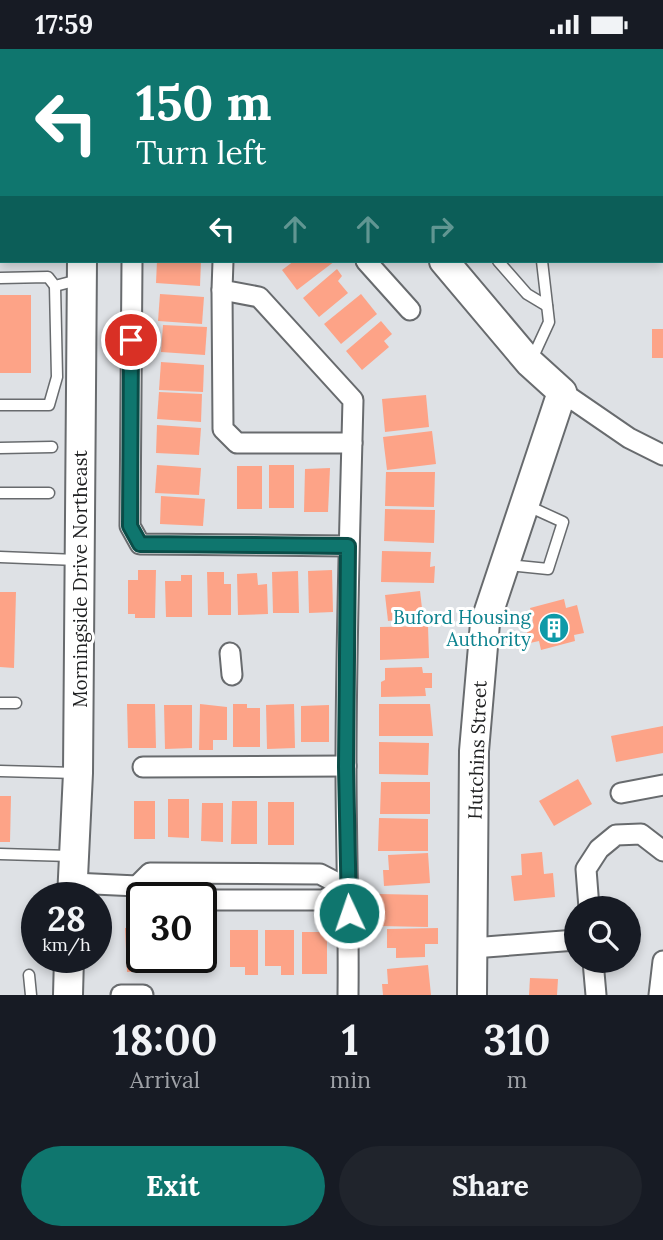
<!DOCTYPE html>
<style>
body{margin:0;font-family:Lora,serif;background:#20242c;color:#f1f3f6;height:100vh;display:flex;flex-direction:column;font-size:26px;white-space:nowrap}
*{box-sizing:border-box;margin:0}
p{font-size:23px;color:#9ea1a6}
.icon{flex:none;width:38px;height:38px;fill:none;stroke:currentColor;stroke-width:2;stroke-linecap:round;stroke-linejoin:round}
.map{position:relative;height:946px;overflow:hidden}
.details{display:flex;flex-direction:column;background:#171b24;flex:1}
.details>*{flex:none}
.guide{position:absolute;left:0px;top:0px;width:663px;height:214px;box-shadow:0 4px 10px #0003;background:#0f766e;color:#fff;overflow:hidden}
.tools{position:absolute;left:564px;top:847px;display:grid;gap:14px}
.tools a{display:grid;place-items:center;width:77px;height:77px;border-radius:50%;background:#171b24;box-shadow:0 4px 10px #0003;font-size:35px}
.speed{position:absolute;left:21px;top:833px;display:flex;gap:14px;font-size:35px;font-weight:700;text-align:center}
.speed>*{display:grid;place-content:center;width:91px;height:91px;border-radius:50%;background:#171b24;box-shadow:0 4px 10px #0003;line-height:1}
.speed small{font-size:18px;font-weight:400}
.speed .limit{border:4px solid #111;border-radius:10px;background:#fff;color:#111}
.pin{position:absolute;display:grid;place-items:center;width:60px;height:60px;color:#fff;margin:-30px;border:4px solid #fff;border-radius:50%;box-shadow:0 2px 7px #0007}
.me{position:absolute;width:77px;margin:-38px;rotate:357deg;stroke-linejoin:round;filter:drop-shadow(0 0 5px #0008)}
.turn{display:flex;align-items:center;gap:24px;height:147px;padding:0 21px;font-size:32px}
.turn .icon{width:91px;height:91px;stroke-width:2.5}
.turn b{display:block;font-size:49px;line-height:60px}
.lanes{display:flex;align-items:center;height:66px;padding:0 21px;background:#0003;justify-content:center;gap:35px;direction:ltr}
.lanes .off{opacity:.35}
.eta{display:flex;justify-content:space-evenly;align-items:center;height:119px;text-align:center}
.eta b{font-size:42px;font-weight:700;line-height:49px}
.action{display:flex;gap:14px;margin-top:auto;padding:14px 21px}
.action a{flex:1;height:80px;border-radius:42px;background:#0f766e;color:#fff;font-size:28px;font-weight:700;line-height:80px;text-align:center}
.action a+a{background:#20242c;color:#f1f3f6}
.status{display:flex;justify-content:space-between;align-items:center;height:49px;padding:0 35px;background:#171b24;direction:ltr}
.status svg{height:19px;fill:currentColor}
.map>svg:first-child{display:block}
.building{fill:#fda387}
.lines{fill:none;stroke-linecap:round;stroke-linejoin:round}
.lane-casing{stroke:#686b6e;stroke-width:13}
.street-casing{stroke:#686b6e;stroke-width:23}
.secondary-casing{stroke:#686b6e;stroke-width:32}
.lane{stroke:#fff;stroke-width:10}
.street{stroke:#fff;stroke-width:19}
.secondary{stroke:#fff;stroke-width:28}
.route-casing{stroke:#0a4d48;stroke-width:18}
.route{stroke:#0f766e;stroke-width:12}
.labels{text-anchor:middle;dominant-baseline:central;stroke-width:6;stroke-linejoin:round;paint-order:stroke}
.street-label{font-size:19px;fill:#202122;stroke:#fff}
.culture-label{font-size:19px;fill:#0d838f;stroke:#fff;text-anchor:end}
</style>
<div class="status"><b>17:59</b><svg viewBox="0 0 49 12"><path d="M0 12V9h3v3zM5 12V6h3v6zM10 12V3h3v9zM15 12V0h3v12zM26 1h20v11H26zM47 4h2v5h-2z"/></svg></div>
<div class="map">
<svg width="663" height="946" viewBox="0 0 663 946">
<rect width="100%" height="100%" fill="#dee1e5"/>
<!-- building -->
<g class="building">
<path d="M157,212H201L200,237L156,234Z"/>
<path d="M294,212H335L297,241L282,221Z"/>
<path d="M337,220L342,227L338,232L348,244L319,268L303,249Z"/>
<path d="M160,245L204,248L202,275L158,272Z"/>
<path d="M361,245L377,265L341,295L324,275Z"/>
<rect x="0" y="246" width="31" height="78"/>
<path d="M381,272L392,285L384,292L389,298L362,321L346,302Z"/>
<path d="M163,276L207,278L205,306L161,303Z"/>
<rect x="652" y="280" width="11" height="29"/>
<path d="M161,313L204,316L203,343L159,341Z"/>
<path d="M159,343L202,345L201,373L157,370Z"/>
<path d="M426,346L429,378L385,383L382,350Z"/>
<path d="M157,376L201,379L199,406L156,404Z"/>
<path d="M432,382L436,415L387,421L383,388Z"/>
<path d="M157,416L201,419L199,446L155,444Z"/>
<rect x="269" y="416" width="25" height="43"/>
<rect x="237" y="417" width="25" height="43"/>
<path d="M330,419L328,463H304L305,420Z"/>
<path d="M386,423H435L434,458L385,457Z"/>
<path d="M161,447L205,450L203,477L160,475Z"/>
<path d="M385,460L435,461L434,494L384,492Z"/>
<path d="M382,502L431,503L430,518L435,517L434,534L381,533Z"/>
<path d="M138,521H156L155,569H135V565H128V531H138Z"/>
<path d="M332,521L333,563L309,564L308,522Z"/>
<path d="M298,522L299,564H273L272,523Z"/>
<path d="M207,523H224V535H231V566H208Z"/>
<path d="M257,524L258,536L267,535L268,565L238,566L237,525Z"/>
<path d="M181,526H192V568H166L165,532H181Z"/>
<path d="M420,542L423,568L388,572L385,546Z"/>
<path d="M0,543H16L14,619L0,618Z"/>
<path d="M564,550L566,559L577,556L584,584L574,586L575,592L541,601L539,592L530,594L525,575L533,573L530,559Z"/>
<path d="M428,577L429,609L380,611V578Z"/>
<path d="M422,618L423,624H432V639H425L426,647L381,648V633L385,631V619Z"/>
<path d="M127,655H155L156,699H128Z"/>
<path d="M200,655L227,658V691H213V701H199Z"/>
<path d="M233,655H247V659H260V698H233Z"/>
<path d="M294,655L295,699L267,700L266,656Z"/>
<path d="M379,655H430L433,687H379Z"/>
<path d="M164,656H192V699L165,700Z"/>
<path d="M329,656V693H301V657Z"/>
<path d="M663,677V704L616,713L611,687Z"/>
<path d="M379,693L429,694L428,726L379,725Z"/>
<path d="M578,730L592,755L554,777L539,752Z"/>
<path d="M381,733H430V765H380Z"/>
<path d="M0,747H11L10,793H0Z"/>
<path d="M168,750H189V789L168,788Z"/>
<rect x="134" y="752" width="21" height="38"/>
<path d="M232,752H257V795H231Z"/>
<rect x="268" y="753" width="26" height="43"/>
<path d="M202,754H223V793L201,792Z"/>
<path d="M379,769L428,770V802H378Z"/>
<path d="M542,803L544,825L553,824L555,848L514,852L511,827L522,826L521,805Z"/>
<path d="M428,804L430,834L384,837L383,821H389L388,806Z"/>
<path d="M379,845L428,846V878L379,877Z"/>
<path d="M142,878V908H160L161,921L127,923L125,879Z"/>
<path d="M438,879V895H425V908L396,909V899H387V880Z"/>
<path d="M230,881H258V926H245V918H230Z"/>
<path d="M265,881H294V926H281V917H265Z"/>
<rect x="302" y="883" width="25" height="42"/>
<path d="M428,916L431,946H383L382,935H388L387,920Z"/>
<path d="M530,929L558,930L557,946H529Z"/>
</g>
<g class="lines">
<!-- lane casing -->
<g class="lane-casing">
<g id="lane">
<path d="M50,2V0"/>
<path d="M279,2L280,0"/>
<path d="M359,2L360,0"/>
<path d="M636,2L643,0"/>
<path d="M0,83H2"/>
<path d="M0,167L2,166"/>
<path d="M498,212L527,245L547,257"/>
<path d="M0,229L48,228L55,237L78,231"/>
<path d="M532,310L549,273L542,212"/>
<path d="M0,356H49L57,328L55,237"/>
<path d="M0,399L52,398"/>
<path d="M0,444H49"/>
<path d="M0,508L77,511"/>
<path d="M508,516L548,520L563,473L528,457"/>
<path d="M0,654H16"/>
<path d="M0,722L76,724"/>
<path d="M0,805L71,807"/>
<path d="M29,926L31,946"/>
</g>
</g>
<!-- street casing -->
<g class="street-casing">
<g id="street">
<path d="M132,212L130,477L140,495L348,497"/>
<path d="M223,212L222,241L259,248L353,351C350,473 346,595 346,718C346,794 349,870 348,946"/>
<path d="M366,212L410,261"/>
<path d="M222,241L223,380L237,394H352"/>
<path d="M562,343L629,389L663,406"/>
<path d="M230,604L232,626"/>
<path d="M143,718L346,717"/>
<path d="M621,744L663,736"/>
<path d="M73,834L137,837L150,849"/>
<path d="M137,837L150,824L320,825L347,839L323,851H201"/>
<path d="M589,859L586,820L599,800L616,786L641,785L663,802"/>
<path d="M473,899L576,891"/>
<path d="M593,912L596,946"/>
<path d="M121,946H143"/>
<path d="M659,946L663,912"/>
</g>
</g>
<!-- secondary casing -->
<g class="secondary-casing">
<g id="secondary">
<path d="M259,0L261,2"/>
<path d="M83,2V0"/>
<path d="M444,212L530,314L562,343L485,574L474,702L472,946"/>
<path d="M72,849L78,724L82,212"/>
<path d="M68,946L69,908"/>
</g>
</g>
<!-- lane -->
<use href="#lane" class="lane"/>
<!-- street -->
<use href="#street" class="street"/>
<!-- secondary -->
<use href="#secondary" class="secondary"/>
</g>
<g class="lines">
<!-- route casing -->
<g class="route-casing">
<path id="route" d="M131,291L130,477L140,495L348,497L346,718L349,864"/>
</g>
<!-- route -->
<use href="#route" class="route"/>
</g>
<!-- icons -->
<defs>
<g id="building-disc" transform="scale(1.575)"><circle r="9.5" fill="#0f9aa8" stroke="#fff"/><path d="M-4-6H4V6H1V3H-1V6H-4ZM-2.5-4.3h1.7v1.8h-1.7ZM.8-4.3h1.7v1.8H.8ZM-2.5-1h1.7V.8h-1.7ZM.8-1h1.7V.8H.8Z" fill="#fff"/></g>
</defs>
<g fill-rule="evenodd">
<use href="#building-disc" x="554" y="579"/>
</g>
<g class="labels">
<!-- street labels -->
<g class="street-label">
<text transform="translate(80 530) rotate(-90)">Morningside Drive Northeast</text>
<text transform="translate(477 701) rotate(-88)">Hutchins Street</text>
</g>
<!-- culture labels -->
<g class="culture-label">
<text x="531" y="568">Buford Housing<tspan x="531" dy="22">Authority</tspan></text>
</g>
</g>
</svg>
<div class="tools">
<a><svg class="icon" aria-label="search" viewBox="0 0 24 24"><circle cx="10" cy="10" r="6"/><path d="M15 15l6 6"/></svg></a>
</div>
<div class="speed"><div>28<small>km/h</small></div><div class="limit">30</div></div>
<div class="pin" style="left:131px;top:291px;background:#d93025"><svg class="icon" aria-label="arrive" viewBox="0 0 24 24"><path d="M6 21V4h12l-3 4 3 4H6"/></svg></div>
<svg class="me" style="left:349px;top:864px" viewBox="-20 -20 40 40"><circle r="17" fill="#0f766e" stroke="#fff" stroke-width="3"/><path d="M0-11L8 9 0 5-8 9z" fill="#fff"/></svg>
<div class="guide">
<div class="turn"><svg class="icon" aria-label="left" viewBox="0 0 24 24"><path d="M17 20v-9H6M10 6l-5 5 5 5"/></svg><div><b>150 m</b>Turn left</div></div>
<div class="lanes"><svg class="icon" aria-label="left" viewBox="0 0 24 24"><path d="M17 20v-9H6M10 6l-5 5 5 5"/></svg><svg class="icon off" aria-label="ahead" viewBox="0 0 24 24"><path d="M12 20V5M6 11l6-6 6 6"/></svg><svg class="icon off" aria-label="ahead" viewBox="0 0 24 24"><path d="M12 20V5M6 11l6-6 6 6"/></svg><svg class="icon off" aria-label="right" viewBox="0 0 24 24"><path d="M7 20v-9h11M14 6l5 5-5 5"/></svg></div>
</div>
</div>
<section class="details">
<div class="eta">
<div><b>18:00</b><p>Arrival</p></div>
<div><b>1</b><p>min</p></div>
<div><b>310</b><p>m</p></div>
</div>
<div class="action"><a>Exit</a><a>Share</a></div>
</section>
